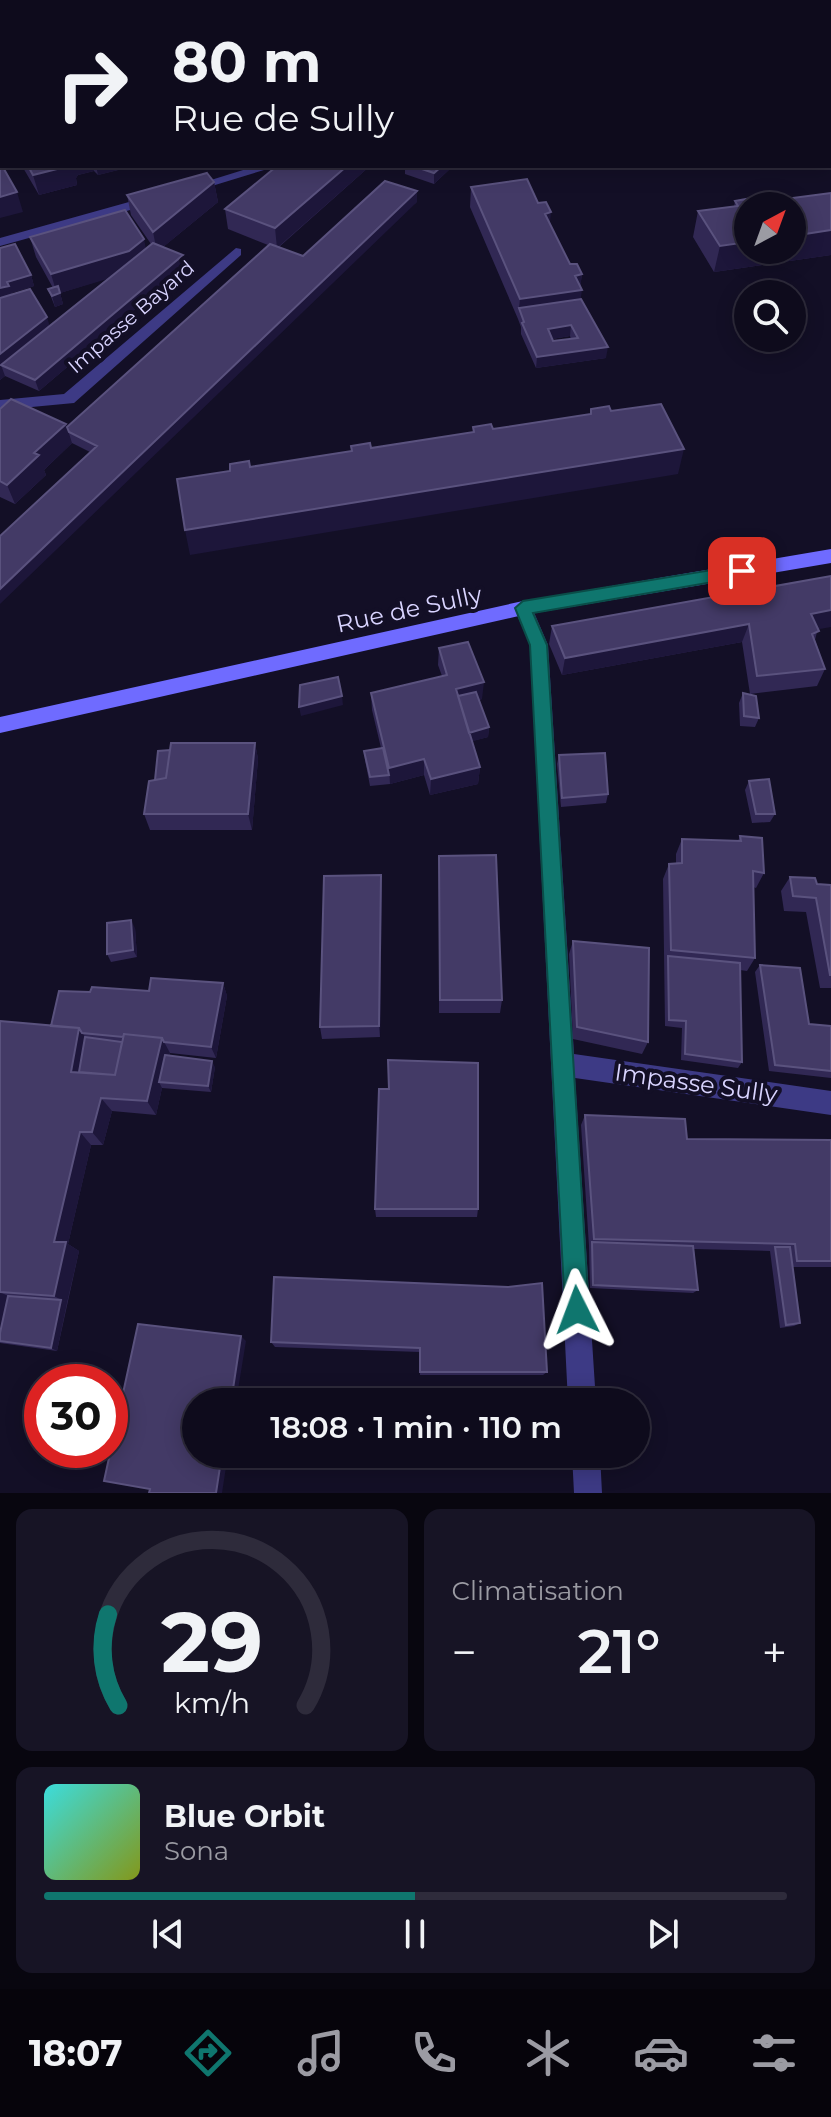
<!DOCTYPE html>
<html lang="fr">
<head>
<meta charset="utf-8">
<style>
  body { margin:0; font-family:Montserrat,sans-serif; background:#171425; color:#f1f3f6; height:100vh; display:flex; flex-direction:column; font-size:30px; white-space:nowrap }
  * { box-sizing:border-box; margin:0 }
  p { font-size:26px; color:#9b9ba3 }
  .icon { flex:none; width:44px; height:44px; fill:none; stroke:currentColor; stroke-width:2; stroke-linecap:round; stroke-linejoin:round }
  .map { position:relative; height:1493px; overflow:hidden }
  .side { display:flex; flex-direction:column; gap:16px; padding:16px; background:#08060f; flex:1 }
  .side>* { flex:none }
  .banner { position:absolute; left:0px; top:0px; width:832px; height:168px; box-shadow:0 4px 20px #0003,0 0 0 2px #2e2b3b; background:#0e0b1c; color:#f1f3f6; overflow:hidden }
  .needle { width:52px; rotate:41deg }
  .tools { position:absolute; left:734px; top:192px; display:grid; gap:16px }
  .tools a { display:grid; place-items:center; width:72px; height:72px; border-radius:50%; background:#0e0b1c; box-shadow:0 4px 20px #0003,0 0 0 2px #2e2b3b; font-size:40px }
  .speed { position:absolute; left:24px; top:1364px; display:flex; gap:16px; font-size:40px; font-weight:700; text-align:center }
  .speed>* { display:grid; place-content:center; width:104px; height:104px; border-radius:50%; background:#0e0b1c; box-shadow:0 4px 20px #0003,0 0 0 2px #2e2b3b; line-height:1 }
  .speed .limit { border:12px solid #d22; background:#fff; color:#111 }
  .pin { position:absolute; display:grid; place-items:center; width:68px; height:68px; color:#fff; margin:-34px; border-radius:16px; box-shadow:0 4px 12px #0006 }
  .me { position:absolute; width:88px; margin:-44px; rotate:357deg; stroke-linejoin:round; filter:drop-shadow(0 0 6px #0008) }
  .turn { display:flex; align-items:center; gap:28px; height:168px; padding:0 40px; font-size:36px }
  .turn .icon { width:104px; height:104px; stroke-width:2.5 }
  .turn b { display:block; font-size:56px; line-height:68px }
  .big { font-size:60px; font-weight:600; line-height:1.1 }
  .side .tile { flex:1; display:flex; flex-direction:column; justify-content:center; gap:12px; min-width:0; padding:0 28px; border-radius:16px; background:#171425 }
  .side .dial { align-items:center; gap:0 }
  .dial svg { height:208px; overflow:visible; fill:none; stroke:#2e2b3b; stroke-width:7; stroke-linecap:round; text-anchor:middle }
  .dial text { fill:#f1f3f6; stroke:none }
  .song { display:flex; align-items:center; gap:24px }
  .cover { width:96px; height:96px; border-radius:12px; background:linear-gradient(135deg,hsl(180 70% 55%),hsl(70 70% 35%)) }
  .played { height:8px; border-radius:4px; background:linear-gradient(90deg,#0f766e 50%,#2e2b3b 50%) }
  .keys { display:flex; justify-content:space-around; direction:ltr }
  .heat { display:flex; justify-content:space-between; align-items:center; font-size:44px; direction:ltr }
  .side .tiles { flex:1; display:grid; gap:16px; grid-template-columns:1fr 1fr }
  .tile:last-child { grid-column:span 2 }
  .trip { position:absolute; left:182px; top:1388px; width:468px; height:80px; border-radius:40px; background:#0e0b1c; box-shadow:0 4px 20px #0003,0 0 0 2px #2e2b3b; font-weight:600; line-height:80px; text-align:center }
  .dock { display:flex; height:128px; justify-content:space-around; align-items:center; background:#06040b; color:#9b9ba3 }
  .dock .icon { width:56px; height:56px }
  .dock .current { color:#0f766e }
  .dock b { font-size:36px; color:#f1f3f6 }
  .map>svg:first-child { display:block }
  .lines { fill:none; stroke-linecap:round; stroke-linejoin:round }
  .lane { fill:#3d3a85; fill-rule:evenodd }
  .street { fill:#3d3a85; fill-rule:evenodd }
  .secondary { fill:#6f6bff; fill-rule:evenodd }
  .wall { fill:#312854; fill-rule:evenodd }
  .shaded-wall { fill:#1d163a }
  .building { fill:#433a66; stroke:#5a527e; stroke-width:2; fill-rule:evenodd }
  .route { fill:#0f766e; stroke:#0a4d48; stroke-width:2 }
  .labels { text-anchor:middle; dominant-baseline:central; stroke-width:8; stroke-linejoin:round; paint-order:stroke }
  .far-street-label { font-size:20px; fill:#d9d4ff; stroke:#130f26 }
  .street-label { font-size:24px; fill:#d9d4ff; stroke:#130f26 }
</style>
</head>
<body>
<div class="map">
<svg width="831" height="1493" viewBox="0 0 831 1493">
  <rect width="100%" height="100%" fill="#130f26"/>
  <g class="lines">
    <path class="lane" d="M236,248l5,1v6l-167,148 -74,7v-10l64,-6z"/>
    <path class="street" d="M256,166l18,1 -85,26 -7,-4z
      M154,195l7,4 -2,3 -159,44v-8z
      M523,601l7,2 18,42 26,409 257,37v24l-256,-37 21,324h-28l-38,-757 -16,-37z
      M572,1454h28l2,39h-28z"/>
    <path class="secondary" d="M831,549v14l-308,52 -523,118v-16l523,-116z"/>
  </g>
  <path class="wall" d="M22,166h104v2l-28,7 -4,-4 -16,4 -2,3 1,7 -38,10z
    M370,166l-91,81 24,9 114,-54 -327,250 -18,-9 -28,27 2,5 -31,29 -15,-7v-88l67,18 201,-182 -40,-16 -3,-20z
    M405,166h48l-19,18 -29,-10z
    M214,182l4,20 -55,45 20,8 3,11 -147,125 -34,-15 -5,4v-132l31,27 3,11 -23,7 1,1 37,32 59,-48 -48,15 3,11 -8,3 -7,-18 5,-1 -17,-31 -6,-20 116,11 5,-4 -20,-29 -4,-20z
    M471,187l67,16 32,61 12,10 -2,13 1,12 25,59 -70,10 -15,-34v-7l-3,-8 -48,-112zM570,336l1,3 -18,2 -1,-2z
    M831,193v62l-117,17 -21,-35 5,-26 36,-4 1,-6 19,2z
    M831,576l-16,64 10,29 -8,17 -67,8 -8,-52 -180,33 -13,-31 3,-18z
    M439,648l43,51 -3,1 10,27 -1,10 -16,4 8,26 -2,17 -48,11 -6,-20 -34,9 -20,2 -5,-26 -1,-9 17,-3 -9,-38 -1,-17 71,-17 -4,-11z
    M743,693l16,25 -4,9 -15,-1 -1,-23z
    M255,743l3,16 -6,71h-102l-6,-16 11,-34z
    M559,755l49,39 -2,9 -45,4 -4,-43z
    M749,781l26,33 -5,8 -18,1 -7,-33z
    M740,836l24,37 -8,15 -3,-1 2,71 -8,13 -7,-1 2,92 -4,6 -57,-8 1,-32 -17,-2 -2,-147 6,-15h7v-10l6,-15 56,2z
    M439,856l63,144 -2,13h-61z
    M381,875l-1,162 -58,2 -2,-12z
    M790,877l27,7 14,1v103h-11l-14,-76 -22,-1 -3,-20z
    M135,928l2,29 -26,5 -4,-8z
    M573,941l75,101 -6,12 -69,-15 -4,-85z
    M760,965l49,59 22,2v52l-62,-7 -14,-99z
    M223,983l4,13 -11,62 -46,-5 -1,3 46,11 -4,25 -49,-4 -6,27 -44,-4 -9,34h-12l-23,99 11,7 -22,100 -57,-8v-322l51,5 39,-34 59,-1z
    M585,1115l102,24 144,1v127h-38l7,56 -6,3 -14,2 -10,-77 -76,-2 4,41 -5,3 -103,-5 -1,-42 -8,-121z
    M375,1209h103l-1,8h-101z
    M274,1277l273,95 -4,3h-123v-23l-145,-5 -4,-5z"/>
  <path class="shaded-wall" d="M69,166h24l1,5 -16,4 -2,3 1,7 -38,10 -6,-20z
    M96,166h30v2l-28,7z
    M347,166h23l-93,82 -2,-20z
    M442,166h11l-19,18v-11z
    M214,182l4,20 -61,50 -4,-20z
    M417,191v11l-417,402v-15z
    M17,192l6,20 -23,6v-21z
    M551,212l-2,20 -4,-18z
    M831,230v25l-117,17 6,-26 28,-4v8h44v-14z
    M144,239l4,20 -14,12 -77,23 -6,-20z
    M183,255l3,11 -147,125 -4,-11z
    M582,274l-2,16h2l-3,20 -60,-2 1,-9 55,-23z
    M31,275l3,11 -23,7 2,4 -13,4v-13l7,-6z
    M60,293l3,11 -8,3 -3,-11z
    M47,317l6,20 -52,28 4,11 -5,4v-26z
    M571,325l-1,11 -24,4 2,-11z
    M608,347l-2,11 -70,10 1,-11z
    M66,424l6,19 -28,27 2,5 -31,29 -8,-19 27,-32z
    M684,449l-6,25 -488,81 -5,-25z
    M831,610v17l-28,5 8,-18z
    M749,624l-7,18 -180,33 3,-17z
    M484,682l-2,17 -24,6 -2,-16z
    M342,696l1,9 -42,11 -2,-9z
    M489,727l-1,10 -22,6v-9z
    M255,743l3,16 -6,71 -4,-16z
    M424,759v16l-34,9 -1,-16z
    M480,767l-2,17 -48,11 1,-16z
    M381,875l1,14 -2,148 -1,-11z
    M131,920l4,8 2,29 -4,-7z
    M223,983l4,13 -11,62 -5,-11z
    M79,1028l11,16 -7,36 -12,-8z
    M162,1038l8,15 -7,29h-4l3,6 -6,27 -9,-14z
    M212,1061l3,6 -4,25 -3,-6z
    M101,1098l11,13 -9,34 -11,-13z
    M80,1132l11,13 -23,99 11,7 -12,52 -13,-7v-54z
    M0,1292l14,7 -14,42z
    M61,1300l6,3 -10,48 -6,-3z
    M241,1336l5,5 -10,61h-5z
    M222,1454h6l-6,39h-6z"/>
  <path class="building" d="M115,0h41l1,2h-54z
    M452,0h24l1,2h-24z
    M486,0h16l1,2h-16z
    M737,0h22l3,2h-31z
    M0,162l17,30 -17,5z
    M28,166h41l-36,9z
    M277,166h70l-72,62 -50,-19z
    M413,166h29l-8,7z
    M207,173l7,9 -61,50 -26,-37z
    M527,179l11,24 8,-1 5,10 -6,2 25,50h7l5,10 -7,2 7,14 -62,9 -49,-112z
    M385,181l32,10 -417,398v-53l97,-90 -28,-14 -2,-5 203,-183 33,12z
    M831,193v37l-39,6v-30h-44v36l-28,4 -22,-35 40,-5 -3,-5 17,-3 2,5z
    M125,210l19,29 -15,12 -78,23 -21,-37z
    M153,243l30,12 -148,125 -34,-15z
    M15,244l16,31 -24,7 2,4 -9,2v-40z
    M58,286l2,7 -8,3 -4,-7z
    M30,289l17,28 -47,37v-56z
    M581,299l27,48 -71,10 -15,-34 2,-1 -5,-14zM571,325l7,13 -25,3 -5,-12z
    M11,399l55,25 -32,29 5,2 -32,30 -7,-4v-72z
    M661,404l23,45 -499,81 -8,-51 53,-8v-7l19,-3 1,6 102,-16 -1,-5 19,-3 1,5 103,-16 -1,-5 18,-3 2,5 98,-15v-5l18,-3 2,5z
    M831,576v34l-20,4 8,17 -7,3 13,35 -68,7 -8,-52 -184,34 -13,-32z
    M468,642l16,40 -28,7 24,78 -49,12 -7,-20 -35,9 -18,-75 76,-18 -8,-27z
    M338,677l4,19 -43,11 1,-22z
    M476,692l13,35 -20,6 -11,-37z
    M743,693l13,3 3,22 -15,-2z
    M171,743h84l-7,71h-104l5,-33 17,-3z
    M383,748l6,27 -19,2 -6,-26z
    M170,750l-4,28 -11,2 3,-29z
    M605,753l3,41 -46,4 -3,-43z
    M769,779l6,35h-19l-7,-33z
    M740,836l22,2 2,35 -11,-2 2,87 -84,-8 -2,-86 13,-1v-24l59,2z
    M496,855l6,145h-62l-1,-144z
    M381,875l-2,151 -59,1 4,-151z
    M790,877l25,1 2,6 14,1v90h-1l-14,-77 -23,-2z
    M131,920l2,30 -26,4v-31z
    M573,941l76,7 -1,94 -71,-15z
    M668,956l72,7 2,99 -57,-8 1,-33 -17,-1z
    M760,965l40,3 9,56 22,2v45l-56,-6z
    M151,978l72,5 -12,64 -47,-5 -2,-4 -38,-4 -1,3 -41,-4 -3,-5 -28,-2 8,-35 31,1 2,-5 57,4z
    M0,1021l79,7 -8,44 44,3 9,-41 38,4 -15,63 -46,-3 -9,34h-12l-26,110h12l-12,54 -54,-4z
    M85,1037l37,5 -7,33 -36,-3z
    M165,1055l47,6 -4,25 -49,-4z
    M388,1060l90,3v146h-103l4,-120h10z
    M585,1115l100,4 2,20 144,1v121h-34l-2,-17 -201,-5z
    M592,1242l101,4 5,44 -105,-5z
    M775,1247h15l10,76 -14,2z
    M274,1277l234,10 34,-4 5,89h-127v-24l-149,-6z
    M8,1296l53,4 -10,48 -51,-7v-8z
    M138,1324l103,12 -10,66h-35v52h26l-6,39h-67l1,-4 -46,-8z"/>
  <path class="route" d="M742,565l8,6 -8,6 -209,36 14,32 42,665 -4,8 -8,4 -9,-4 -3,-8 -35,-665 -15,-37 8,-7z"/>
  <g class="labels">
    <g class="far-street-label">
      <text transform="translate(131 317) rotate(-41)">Impasse Bayard</text>
    </g>
    <g class="street-label">
      <text transform="translate(409 609) rotate(-12)">Rue de Sully</text>
      <text transform="translate(696 1083) rotate(8)">Impasse Sully</text>
    </g>
  </g>
</svg>
<div class="tools">
<a><svg class="needle" viewBox="-14 -14 28 28"><path d="M0-13l5 13h-10z" fill="#e53935"/><path d="M0 13l5-13h-10z" fill="#9b9ba3"/></svg></a>
<a><svg class="icon" aria-label="search" viewBox="0 0 24 24"><circle cx="10" cy="10" r="6"/><path d="M15 15l6 6"/></svg></a>
</div>
<div class="speed"><div class="limit">30</div></div>
<div class="pin" style="left:742px;top:571px;background:#d93025"><svg class="icon" aria-label="arrive" viewBox="0 0 24 24"><path d="M6 21V4h12l-3 4 3 4H6"/></svg></div>
<svg class="me" style="left:577px;top:1310px" viewBox="-20 -20 40 40"><path d="M0-17L14 15 0 8-14 15z" fill="#0f766e" stroke="#fff" stroke-width="4"/></svg>
<div class="trip">18:08 · 1 min · 110 m</div>
<div class="banner">
<div class="turn"><svg class="icon" aria-label="right" viewBox="0 0 24 24"><path d="M7 20v-9h11M14 6l5 5-5 5"/></svg><div><b>80 m</b>Rue de Sully</div></div>
</div>
</div>
<section class="side">
<div class="tiles">
<div class="tile dial"><svg viewBox="0 0 100 80">
<path d="M14 69A42 42 0 1 1 86 69"/>
<path d="M14 69A42 42 0 0 1 10 34" stroke="#0f766e"/>
<text x="50" y="56" font-size="32" font-weight="700">29</text>
<text x="50" y="72" font-size="11">km/h</text>
</svg></div>
<div class="tile"><p>Climatisation</p>
<div class="heat"><a>−</a><b class="big">21°</b><a>+</a></div>
</div>
<div class="tile">
<div class="song"><i class="cover"></i><div><b>Blue Orbit</b><p>Sona</p></div></div>
<div class="played"></div>
<div class="keys"><svg class="icon" aria-label="previous" viewBox="0 0 24 24"><path d="M18 5L8 12l10 7zM5 5v14"/></svg><svg class="icon" aria-label="pause" viewBox="0 0 24 24"><path d="M8 5v14M16 5v14"/></svg><svg class="icon" aria-label="next" viewBox="0 0 24 24"><path d="M6 5l10 7-10 7zM19 5v14"/></svg></div>
</div>
</div>
</section>
<nav class="dock">
<b>18:07</b>
<svg class="icon current" aria-label="directions" viewBox="0 0 24 24"><path d="M12 3l9 9-9 9-9-9zM9 14v-3h6M13 9l2 2-2 2"/></svg>
<svg class="icon" aria-label="music" viewBox="0 0 24 24"><path d="M9 18V5l10-2v13"/><circle cx="6" cy="18" r="3"/><circle cx="16" cy="16" r="3"/></svg>
<svg class="icon" aria-label="phone" viewBox="0 0 24 24"><path d="M5 4h4l2 5-3 2q2 4 5 5l2-3 5 2v4C11 20 4 13 5 4z"/></svg>
<svg class="icon" aria-label="climate" viewBox="0 0 24 24"><path d="M12 3v18M4 7l16 10M4 17L20 7"/></svg>
<svg class="icon" aria-label="car" viewBox="0 0 24 24"><path d="M5 17H2v-5l4-1 3-4h7l3 4 3 1v5h-3M9 17h6M6 11h13"/><circle cx="7" cy="17" r="2"/><circle cx="17" cy="17" r="2"/></svg>
<svg class="icon" aria-label="filters" viewBox="0 0 24 24"><path d="M4 7h16M4 17h16"/><circle cx="9" cy="7" r="2"/><circle cx="15" cy="17" r="2"/></svg>
</nav>
</body>
</html>
